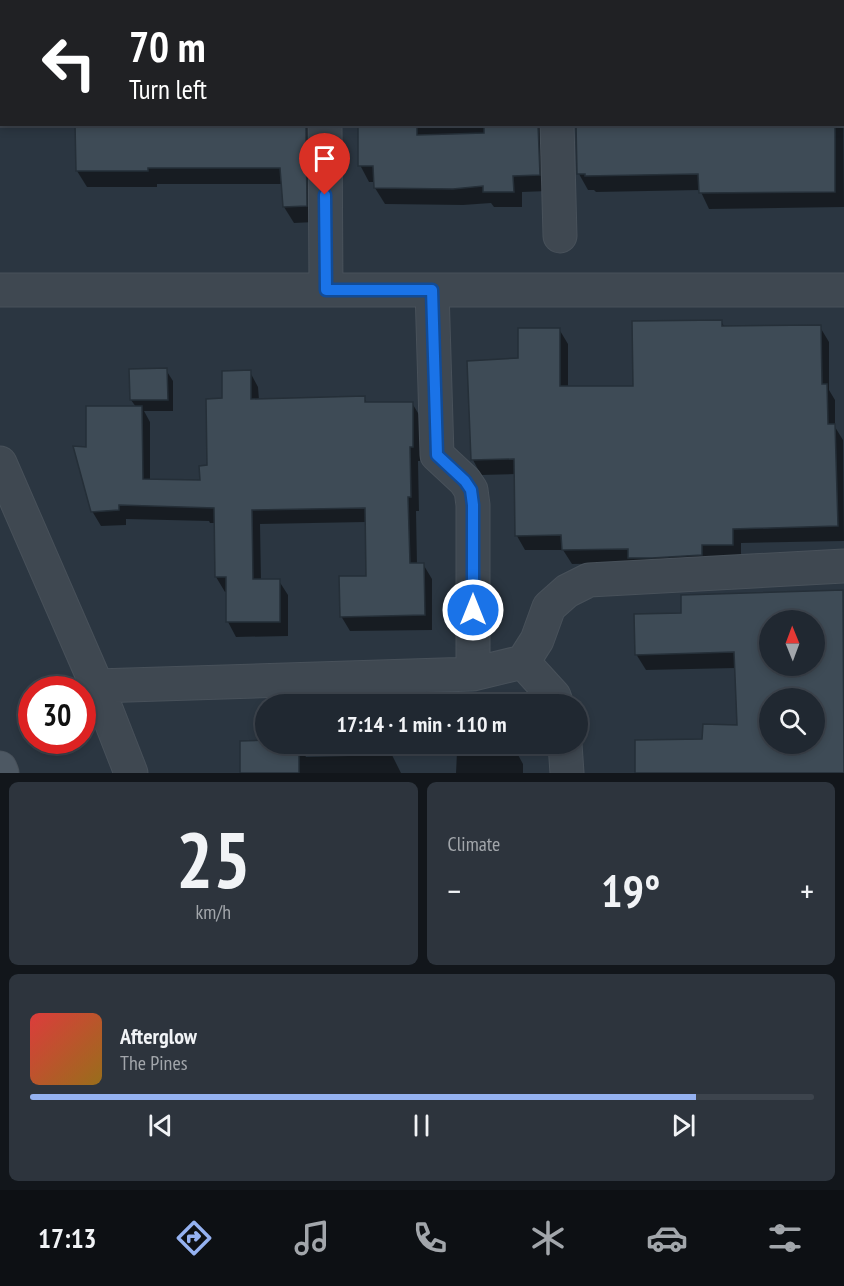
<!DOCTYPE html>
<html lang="en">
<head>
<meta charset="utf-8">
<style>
  body { margin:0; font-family:"PT Sans Narrow",sans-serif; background:#2d343d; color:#f1f3f6; height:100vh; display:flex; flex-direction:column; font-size:22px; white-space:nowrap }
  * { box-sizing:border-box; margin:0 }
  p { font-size:20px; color:#a2a6ab }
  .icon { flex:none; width:33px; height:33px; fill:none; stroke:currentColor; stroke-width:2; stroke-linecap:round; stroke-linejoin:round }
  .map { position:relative; height:773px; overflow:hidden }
  .drawer { display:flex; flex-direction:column; gap:9px; padding:9px; background:#12161b; flex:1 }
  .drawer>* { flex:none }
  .hud { position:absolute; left:0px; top:0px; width:844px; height:126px; box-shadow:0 3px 9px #0003,0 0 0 2px #3d444d; background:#202124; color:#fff; overflow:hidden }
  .needle { width:39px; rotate:359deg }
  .fabs { position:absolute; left:759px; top:610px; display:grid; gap:12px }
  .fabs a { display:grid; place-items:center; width:66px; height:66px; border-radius:50%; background:#202831; box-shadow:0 3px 9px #0003,0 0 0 2px #3d444d; font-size:30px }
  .speed { position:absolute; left:18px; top:676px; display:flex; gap:12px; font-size:30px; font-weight:700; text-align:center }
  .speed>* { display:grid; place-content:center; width:78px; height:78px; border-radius:50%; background:#202831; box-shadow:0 3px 9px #0003,0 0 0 2px #3d444d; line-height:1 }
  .speed .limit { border:9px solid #d22; background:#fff; color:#111 }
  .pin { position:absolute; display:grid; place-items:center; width:51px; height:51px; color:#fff; margin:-62px -26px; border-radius:50% 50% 50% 0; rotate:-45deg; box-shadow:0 0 6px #0007 }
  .pin .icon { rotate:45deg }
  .me { position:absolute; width:66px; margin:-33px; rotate:0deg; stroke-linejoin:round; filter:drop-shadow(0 0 4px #0008) }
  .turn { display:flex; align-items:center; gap:21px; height:126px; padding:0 30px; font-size:27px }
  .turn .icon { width:78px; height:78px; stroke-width:2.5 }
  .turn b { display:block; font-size:42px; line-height:51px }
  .big { font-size:45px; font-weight:700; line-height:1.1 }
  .drawer .widget { flex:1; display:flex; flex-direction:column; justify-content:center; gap:9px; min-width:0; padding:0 21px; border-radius:9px; background:#2d343d }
  .drawer .dial { align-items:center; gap:0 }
  .dial b { font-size:78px; line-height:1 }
  .song { display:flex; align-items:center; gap:18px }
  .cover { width:72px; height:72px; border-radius:9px; background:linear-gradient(135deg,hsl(0 70% 55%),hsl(40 70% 35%)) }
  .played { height:6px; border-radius:3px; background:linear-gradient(90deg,#95b2f1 85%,#3d444d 85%) }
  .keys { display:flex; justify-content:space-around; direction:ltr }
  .heat { display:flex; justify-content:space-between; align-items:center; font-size:33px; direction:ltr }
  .drawer .tiles { flex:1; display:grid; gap:9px; grid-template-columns:1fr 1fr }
  .widget:last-child { grid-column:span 2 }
  .trip { position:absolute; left:255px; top:694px; width:333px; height:60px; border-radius:30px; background:#202831; box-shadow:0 3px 9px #0003,0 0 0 2px #3d444d; font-weight:700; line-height:60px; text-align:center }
  .menu { display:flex; height:96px; justify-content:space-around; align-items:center; background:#0d1014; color:#a2a6ab }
  .menu .icon { width:42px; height:42px }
  .menu .selected { color:#95b2f1 }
  .menu b { font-size:27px; color:#f1f3f6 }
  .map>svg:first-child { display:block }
  .shadow { fill:#0007; fill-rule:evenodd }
  .building { fill:#3e4b56; stroke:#252f38; stroke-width:1.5; fill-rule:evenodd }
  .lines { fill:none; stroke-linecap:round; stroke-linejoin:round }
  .minor-casing { stroke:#48515a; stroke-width:35 }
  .secondary-casing { stroke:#48515a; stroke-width:35 }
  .minor { stroke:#3f4851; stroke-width:33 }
  .secondary { stroke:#4d5863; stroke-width:33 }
  .route-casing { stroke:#114b97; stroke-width:15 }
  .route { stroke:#1a73e8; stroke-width:10 }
</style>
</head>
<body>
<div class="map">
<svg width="844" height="773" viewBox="0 0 844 773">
  <rect width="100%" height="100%" fill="#2b3641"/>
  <path class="shadow" d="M77,0h242l1,2h-243z
    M492,0h50l1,2h-51z
    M591,0h243v2h-243z
    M843,86l1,121 -135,2 -9,-19 -104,2 -2,-2h-6l-9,-16 -2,-50h266z
    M77,124h240l-2,98 -21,1 -10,-16 -1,-23h-126v3h-70l-10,-16z
    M359,124h197l-8,67 -26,1v15h-28l-3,-4 -28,2 -78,-1 -10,-16v-6h-6l-9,-17z
    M721,321l4,7 95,-1 9,15v48l6,10v27l8,13 1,101 -103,2v16l-108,4 -61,1 -9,-14h-38l-8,-14 -1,-62 -35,1 -8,-15 -4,-98 50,-2 40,-31 9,15v43h66z
    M166,370l7,11v30h-29l6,11v59h51l7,-14 15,-67 27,-28 8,15 1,13 105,-2 3,5h45l9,15 -1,43h-2l1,50h-3l1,53h6l9,15v51l-82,1 -9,-15 26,-39 -1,-55 -106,2 1,57h18l9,14v41l-52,1 -8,-15v-31l-3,1 -9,-15v-54h-6l-1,-2 -83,-2v6l-25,1 -9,-15 -4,-62 48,-42 -5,-7z
    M843,591l1,182h-207l101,-47 -2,-58 -90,2 -10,-16 47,-39zM770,621h44v45h-44zM770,699h44v45h-44z
    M266,744h33l7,13 86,-2 9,18h-159z
    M457,752l60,1 6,11v9h-67z"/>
  <path class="building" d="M75,124h231l1,82 -24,1 -3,-39h-132v3h-72z
    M358,124h59v11l67,-2v-9h54l2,51 -27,1 1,16h-31v-6l-30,3 -79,-1 -1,-22h-15z
    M576,124h259v68l-136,1 -1,-19 -113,2v-2h-8z
    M722,320v6l99,-1 1,59h5l1,40h7l3,102 -105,3v16h-31v10l-50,3h-24v-9l-66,1 -1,-15 -46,1 -1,-77 -43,1 -4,-99 51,-3v-30h42v58h73l-1,-65z
    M167,368l1,32h-38l-1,-31z
    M251,370v29l114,-3v6h48v45h-3l1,50h-3l2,66h14l1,52 -85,2 -1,-41h27l-1,-68 -113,2 1,69h27v43h-54v-45h-11l-1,-69 -95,-3v5l-28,2 -18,-66 13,1v-41h56l1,73 57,1 -1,-14 8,-1 -1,-66 16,-1v-27z
    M843,590l1,183h-209v-33l67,-1 1,-15 34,1 -3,-73 -99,3 -1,-41 47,-1v-18zM770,621h44v45h-44zM770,699h44v45h-44z
    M266,740v4h33v29h-59v-32z"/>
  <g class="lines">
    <defs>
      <path id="minor" d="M552,0v2
        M841,0v2
        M330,2v-2
        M843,42l1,24
        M325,124l1,166
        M557,124l3,112
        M0,290h844
        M432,290l5,165 28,26 6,9 2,15v169
        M0,463l97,223 34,87
        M523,662l31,34 3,9
        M97,686l376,-12 50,-12 14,-22 12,-33 18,-16 22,-11 255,-14
        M565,744l2,29"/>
      <path id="secondary" d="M0,768l2,5"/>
    </defs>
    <use href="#minor" class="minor-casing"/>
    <use href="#secondary" class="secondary-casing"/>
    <use href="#minor" class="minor"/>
    <use href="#secondary" class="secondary"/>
  </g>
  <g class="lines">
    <defs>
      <path id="route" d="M325,195l1,95h106l5,165 28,26 6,9 2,15v105"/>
    </defs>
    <use href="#route" class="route-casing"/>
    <use href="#route" class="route"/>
  </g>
</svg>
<div class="fabs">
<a><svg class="needle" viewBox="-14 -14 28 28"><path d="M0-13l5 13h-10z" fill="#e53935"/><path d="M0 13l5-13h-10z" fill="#a2a6ab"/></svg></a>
<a><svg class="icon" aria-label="search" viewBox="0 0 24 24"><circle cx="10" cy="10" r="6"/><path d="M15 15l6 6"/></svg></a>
</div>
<div class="speed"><div class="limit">30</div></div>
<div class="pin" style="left:325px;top:195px;background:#d93025"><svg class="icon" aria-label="arrive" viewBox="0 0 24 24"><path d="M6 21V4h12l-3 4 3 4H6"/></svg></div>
<svg class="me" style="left:473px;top:610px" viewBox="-20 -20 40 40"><circle r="17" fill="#1a73e8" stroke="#fff" stroke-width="3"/><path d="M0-11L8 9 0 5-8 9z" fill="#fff"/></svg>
<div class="trip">17:14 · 1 min · 110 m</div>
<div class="hud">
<div class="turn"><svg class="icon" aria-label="left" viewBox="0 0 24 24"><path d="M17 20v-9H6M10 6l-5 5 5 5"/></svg><div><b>70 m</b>Turn left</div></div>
</div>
</div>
<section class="drawer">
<div class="tiles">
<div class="widget dial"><b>25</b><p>km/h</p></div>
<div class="widget"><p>Climate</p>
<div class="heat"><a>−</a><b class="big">19°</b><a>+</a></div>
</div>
<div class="widget">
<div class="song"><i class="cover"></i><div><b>Afterglow</b><p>The Pines</p></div></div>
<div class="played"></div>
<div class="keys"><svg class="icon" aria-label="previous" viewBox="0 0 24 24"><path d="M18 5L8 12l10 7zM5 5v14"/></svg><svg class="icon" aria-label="pause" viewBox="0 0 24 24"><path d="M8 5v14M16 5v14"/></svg><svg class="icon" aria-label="next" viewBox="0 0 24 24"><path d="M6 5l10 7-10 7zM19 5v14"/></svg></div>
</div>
</div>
</section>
<nav class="menu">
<b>17:13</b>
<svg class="icon selected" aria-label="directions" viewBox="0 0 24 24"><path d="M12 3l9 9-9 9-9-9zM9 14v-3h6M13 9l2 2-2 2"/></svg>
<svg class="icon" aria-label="music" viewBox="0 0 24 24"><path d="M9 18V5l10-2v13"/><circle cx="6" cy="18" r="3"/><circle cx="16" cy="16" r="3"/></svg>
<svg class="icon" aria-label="phone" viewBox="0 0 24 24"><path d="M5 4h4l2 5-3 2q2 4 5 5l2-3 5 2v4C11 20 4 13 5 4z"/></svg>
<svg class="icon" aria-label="climate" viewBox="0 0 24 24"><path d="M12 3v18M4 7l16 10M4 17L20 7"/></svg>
<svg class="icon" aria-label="car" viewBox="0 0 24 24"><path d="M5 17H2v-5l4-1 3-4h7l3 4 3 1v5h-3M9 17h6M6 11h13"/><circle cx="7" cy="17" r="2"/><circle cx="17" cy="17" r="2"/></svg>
<svg class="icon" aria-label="filters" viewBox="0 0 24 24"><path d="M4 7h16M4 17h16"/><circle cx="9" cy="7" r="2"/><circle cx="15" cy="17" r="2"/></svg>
</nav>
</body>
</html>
